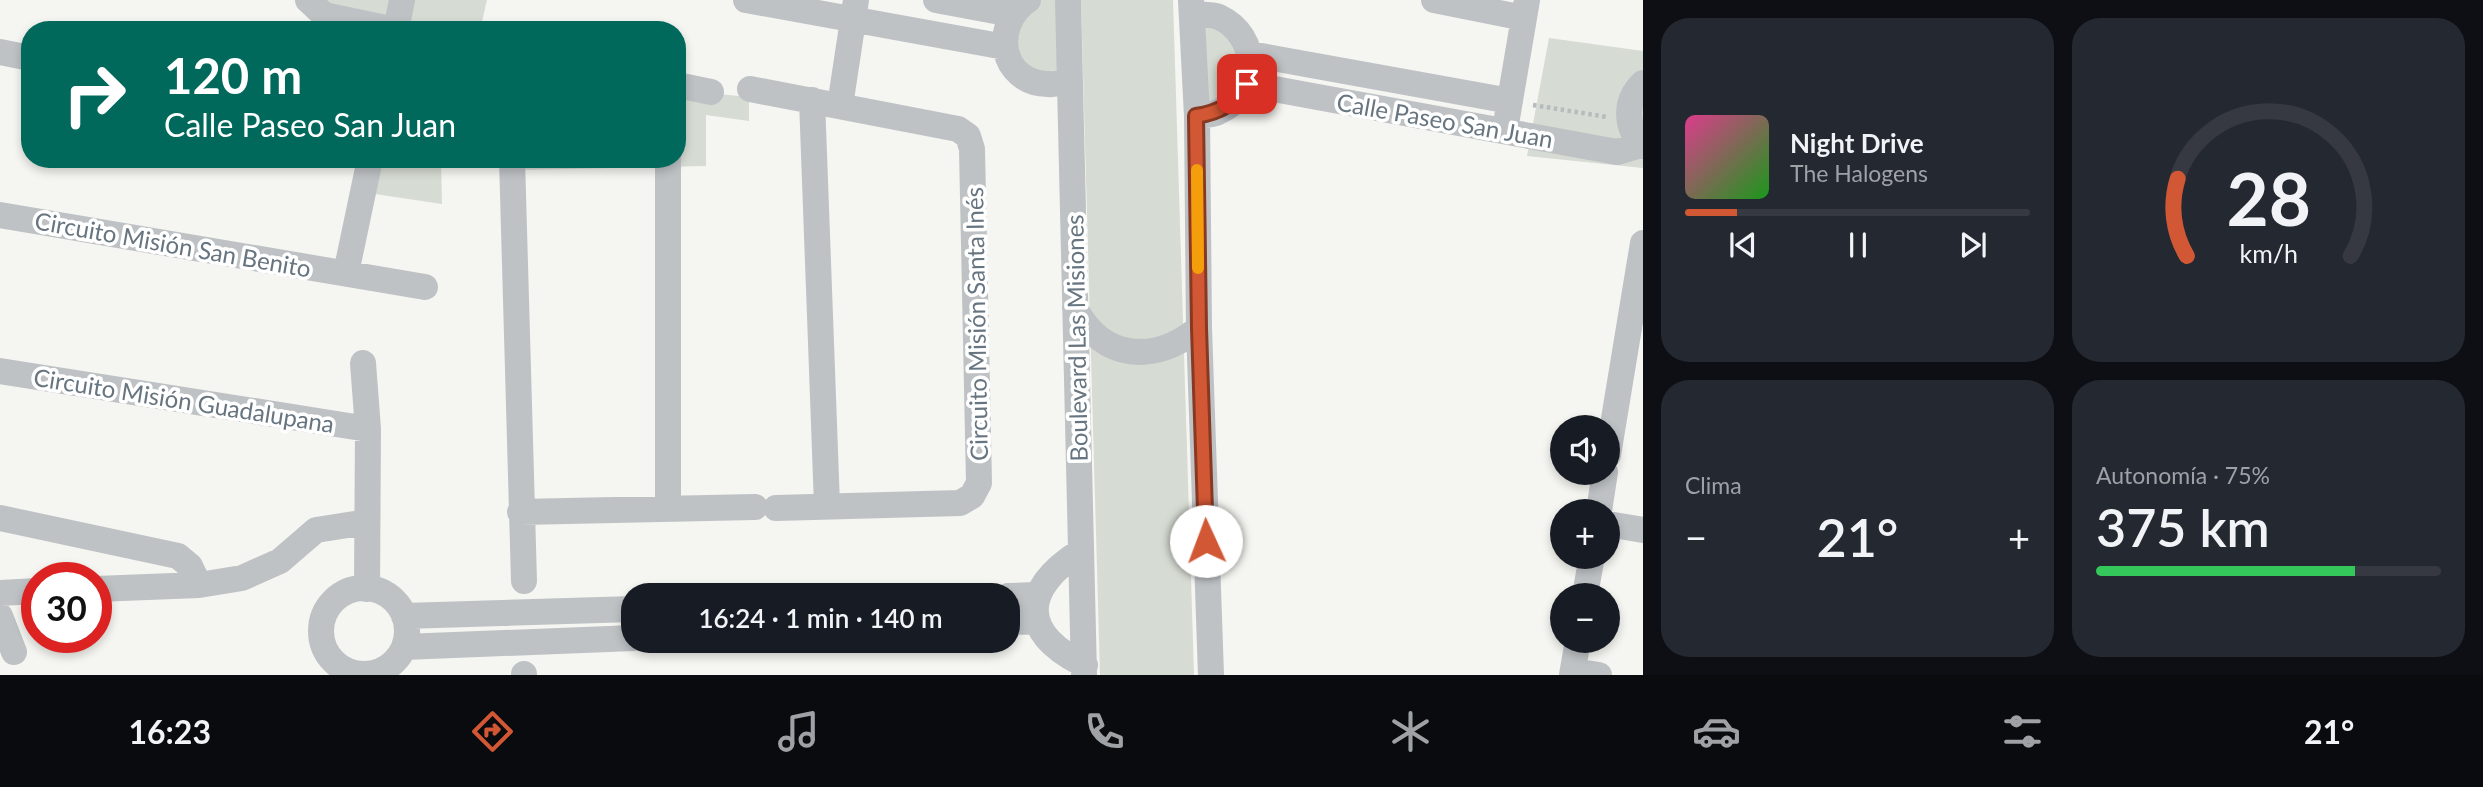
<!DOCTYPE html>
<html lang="es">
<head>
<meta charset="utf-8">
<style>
  body { margin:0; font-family:Lato,sans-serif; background:#242831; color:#f1f3f6; height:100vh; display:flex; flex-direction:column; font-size:26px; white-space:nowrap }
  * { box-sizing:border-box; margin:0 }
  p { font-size:23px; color:#9ea1a6 }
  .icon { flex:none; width:38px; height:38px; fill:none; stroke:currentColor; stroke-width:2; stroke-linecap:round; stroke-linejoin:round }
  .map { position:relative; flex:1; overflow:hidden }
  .details { display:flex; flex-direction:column; gap:18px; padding:18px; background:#0d0f14; width:840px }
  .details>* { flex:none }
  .guide { position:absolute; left:21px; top:21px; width:665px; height:147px; border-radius:28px; box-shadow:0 4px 10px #0003; background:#00695c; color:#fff; overflow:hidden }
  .controls { position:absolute; left:1550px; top:415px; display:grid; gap:14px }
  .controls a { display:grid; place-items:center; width:70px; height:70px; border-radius:50%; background:#171b24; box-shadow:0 4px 10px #0003; font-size:35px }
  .speed { position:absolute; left:21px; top:562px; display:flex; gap:14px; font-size:35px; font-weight:700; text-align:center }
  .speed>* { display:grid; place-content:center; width:91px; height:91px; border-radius:50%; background:#171b24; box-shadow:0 4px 10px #0003; line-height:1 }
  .speed .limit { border:10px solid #d22; background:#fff; color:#111 }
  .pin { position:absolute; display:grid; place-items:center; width:60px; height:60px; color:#fff; margin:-30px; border-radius:14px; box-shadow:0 4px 10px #0006 }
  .me { position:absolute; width:77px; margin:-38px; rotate:358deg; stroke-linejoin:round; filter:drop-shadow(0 0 5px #0008) }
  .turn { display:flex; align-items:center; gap:24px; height:147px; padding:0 28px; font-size:32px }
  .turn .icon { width:91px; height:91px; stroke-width:2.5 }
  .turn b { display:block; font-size:49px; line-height:60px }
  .big { font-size:52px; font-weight:600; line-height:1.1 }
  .details .tile { flex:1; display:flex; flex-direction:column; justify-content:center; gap:10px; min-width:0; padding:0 24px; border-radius:28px; background:#242831 }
  .details .dial { align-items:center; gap:0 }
  .dial svg { height:182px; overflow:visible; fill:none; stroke:#363941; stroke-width:7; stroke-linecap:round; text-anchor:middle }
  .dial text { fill:#f1f3f6; stroke:none }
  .song { display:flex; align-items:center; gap:21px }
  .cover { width:84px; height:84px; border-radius:10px; background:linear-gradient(135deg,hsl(330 70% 55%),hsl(120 70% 35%)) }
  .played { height:7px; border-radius:4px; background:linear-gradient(90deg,#d25734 15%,#363941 15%) }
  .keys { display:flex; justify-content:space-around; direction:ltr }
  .heat { display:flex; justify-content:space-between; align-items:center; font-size:38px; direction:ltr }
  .charge { height:10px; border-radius:5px; background:linear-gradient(90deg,#34c759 75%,#363941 0) }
  .details .tiles { flex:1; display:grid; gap:18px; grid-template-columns:repeat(2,1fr) }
  .trip { position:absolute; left:621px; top:583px; width:399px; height:70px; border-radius:28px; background:#171b24; box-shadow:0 4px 10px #0003; font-weight:600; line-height:70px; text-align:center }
  .menu { display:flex; height:112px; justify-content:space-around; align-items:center; background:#090b0e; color:#9ea1a6 }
  .menu .icon { width:49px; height:49px }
  .menu .current { color:#d25734 }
  .menu b { font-size:32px; color:#f1f3f6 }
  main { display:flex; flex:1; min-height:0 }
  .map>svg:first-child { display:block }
  .green { fill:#d6dbd3 }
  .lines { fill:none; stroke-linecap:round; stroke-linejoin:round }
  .path { stroke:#b8bbbd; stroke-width:4.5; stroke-dasharray:3.5 3.5; stroke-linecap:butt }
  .minor { stroke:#bec2c5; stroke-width:26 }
  .route-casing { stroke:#883922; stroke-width:18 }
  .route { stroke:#d25734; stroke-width:12 }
  .slow { stroke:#f59e0b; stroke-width:12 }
  .labels { text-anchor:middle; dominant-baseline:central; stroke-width:7; stroke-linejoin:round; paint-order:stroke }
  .street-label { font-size:24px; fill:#677580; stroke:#fff }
</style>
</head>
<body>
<main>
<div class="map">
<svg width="1643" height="675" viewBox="0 0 1643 675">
  <rect width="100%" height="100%" fill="#f5f5f1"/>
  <path class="green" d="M319,0h168l-7,30h-38l-113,-20z
    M1039,0h22l3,78 -32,-1 -22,-27 9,-37z
    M1081,0h92l21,675h-94z
    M1198,18l32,15 15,19 -4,36 -39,19z
    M1549,38l94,13v117l-116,-12z
    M677,90l72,7v24l-43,-6v51l-187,4v-11h158z
    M381,159h60l1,45 -67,-10z"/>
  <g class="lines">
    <path class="path" d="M1533,105l74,12"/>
    <path class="minor" d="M308,0l16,15 71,15
      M746,0l259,47
      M936,0l75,14
      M1028,0c-37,25 -28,83 20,84 6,1 15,-2 22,-3
      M1068,0l16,675
      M1191,0l6,116 2,212 12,347
      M1434,0l90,18
      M1192,14c8,1 19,0 27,3 41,19 42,77 -1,95 -6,3 -15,3 -21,4
      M396,30l6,-30
      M0,52l30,6
      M1250,54l260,47
      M1643,83c-19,18 -18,44 0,63
      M1247,84l370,68 24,-7
      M677,85l34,7
      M750,89l208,40 10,7 4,13 7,334 -7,13 -12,7 -184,5
      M812,100l15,405
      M840,106l16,-106
      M1507,118l20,-118
      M512,159l12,422
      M668,159v350
      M0,215l425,72
      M346,273l24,-114
      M1075,308c28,53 80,56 124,20
      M363,363l5,66 -1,160
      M0,371l368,58
      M1608,455l35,-212
      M1599,511l6,-39
      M520,512l235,-5
      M0,518l178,38 12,10 9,19
      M1608,524l35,6
      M1081,551c-60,38 -62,82 4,114
      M321 631a43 43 0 1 1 86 0a43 43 0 1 1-86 0Z
      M96,589l103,-4 43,-7 38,-17 36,-31 51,-8
      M0,593l37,-2
      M1585,595l7,-39
      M1008,596l28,-1
      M0,616l14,36
      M404,616l230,-7
      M1008,622l28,-1
      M404,647l230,-9
      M1573,671l26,4
      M524,674v1
      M1572,675l6,-35"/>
  </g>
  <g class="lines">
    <defs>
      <path id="route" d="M1206,541l-7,-213 -3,-212c25,-4 37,-12 51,-32"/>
    </defs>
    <use href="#route" class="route-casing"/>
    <use href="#route" class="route"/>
    <path class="slow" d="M1197,170l1,98"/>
  </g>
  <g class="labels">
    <g class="street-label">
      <text transform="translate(1445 120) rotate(10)">Calle Paseo San Juan</text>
      <text transform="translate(173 244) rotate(10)">Circuito Misión San Benito</text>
      <text transform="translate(976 324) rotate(-91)">Circuito Misión Santa Inés</text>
      <text transform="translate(1076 338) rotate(-91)">Boulevard Las Misiones</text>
      <text transform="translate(184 400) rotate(9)">Circuito Misión Guadalupana</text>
    </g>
  </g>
</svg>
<div class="controls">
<a><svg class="icon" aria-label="sound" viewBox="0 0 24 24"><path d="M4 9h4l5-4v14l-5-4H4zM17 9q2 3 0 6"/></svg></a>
<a>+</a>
<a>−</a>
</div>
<div class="speed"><div class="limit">30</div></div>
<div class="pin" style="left:1247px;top:84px;background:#d93025"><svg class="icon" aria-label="arrive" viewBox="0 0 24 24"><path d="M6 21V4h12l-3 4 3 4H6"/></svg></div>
<svg class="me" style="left:1206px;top:541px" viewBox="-20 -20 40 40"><circle r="19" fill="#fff"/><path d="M0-13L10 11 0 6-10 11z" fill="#d25734"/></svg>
<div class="trip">16:24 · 1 min · 140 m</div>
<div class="guide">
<div class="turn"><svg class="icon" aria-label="right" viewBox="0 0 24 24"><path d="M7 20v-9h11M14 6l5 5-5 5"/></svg><div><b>120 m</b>Calle Paseo San Juan</div></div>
</div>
</div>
<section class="details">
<div class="tiles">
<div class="tile">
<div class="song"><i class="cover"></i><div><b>Night Drive</b><p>The Halogens</p></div></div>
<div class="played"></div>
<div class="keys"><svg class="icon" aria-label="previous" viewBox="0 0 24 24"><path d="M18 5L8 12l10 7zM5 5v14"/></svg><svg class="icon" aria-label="pause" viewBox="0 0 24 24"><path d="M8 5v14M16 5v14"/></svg><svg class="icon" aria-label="next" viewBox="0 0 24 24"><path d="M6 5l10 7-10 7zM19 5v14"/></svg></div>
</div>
<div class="tile dial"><svg viewBox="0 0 100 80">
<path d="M14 69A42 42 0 1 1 86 69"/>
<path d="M14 69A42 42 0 0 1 10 35" stroke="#d25734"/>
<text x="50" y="56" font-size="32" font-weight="700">28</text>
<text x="50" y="72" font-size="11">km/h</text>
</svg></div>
<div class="tile"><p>Clima</p>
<div class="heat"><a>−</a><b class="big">21°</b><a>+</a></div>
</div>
<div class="tile"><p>Autonomía · 75%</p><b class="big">375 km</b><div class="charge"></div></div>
</div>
</section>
</main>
<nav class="menu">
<b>16:23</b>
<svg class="icon current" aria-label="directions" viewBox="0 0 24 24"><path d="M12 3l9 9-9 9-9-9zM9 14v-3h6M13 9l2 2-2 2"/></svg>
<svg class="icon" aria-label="music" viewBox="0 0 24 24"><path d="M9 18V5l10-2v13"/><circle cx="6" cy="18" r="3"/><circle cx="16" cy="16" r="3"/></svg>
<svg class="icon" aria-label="phone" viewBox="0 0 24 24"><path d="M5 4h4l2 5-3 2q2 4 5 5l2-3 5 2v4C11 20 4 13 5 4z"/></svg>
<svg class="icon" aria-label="climate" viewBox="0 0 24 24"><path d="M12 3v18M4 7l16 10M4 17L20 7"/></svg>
<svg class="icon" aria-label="car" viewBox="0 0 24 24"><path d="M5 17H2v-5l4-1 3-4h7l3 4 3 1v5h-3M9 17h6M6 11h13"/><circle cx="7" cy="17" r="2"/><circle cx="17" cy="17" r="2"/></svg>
<svg class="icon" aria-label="filters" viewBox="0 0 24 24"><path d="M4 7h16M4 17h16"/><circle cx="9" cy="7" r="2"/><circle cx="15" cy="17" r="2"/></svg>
<b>21°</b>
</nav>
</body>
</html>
